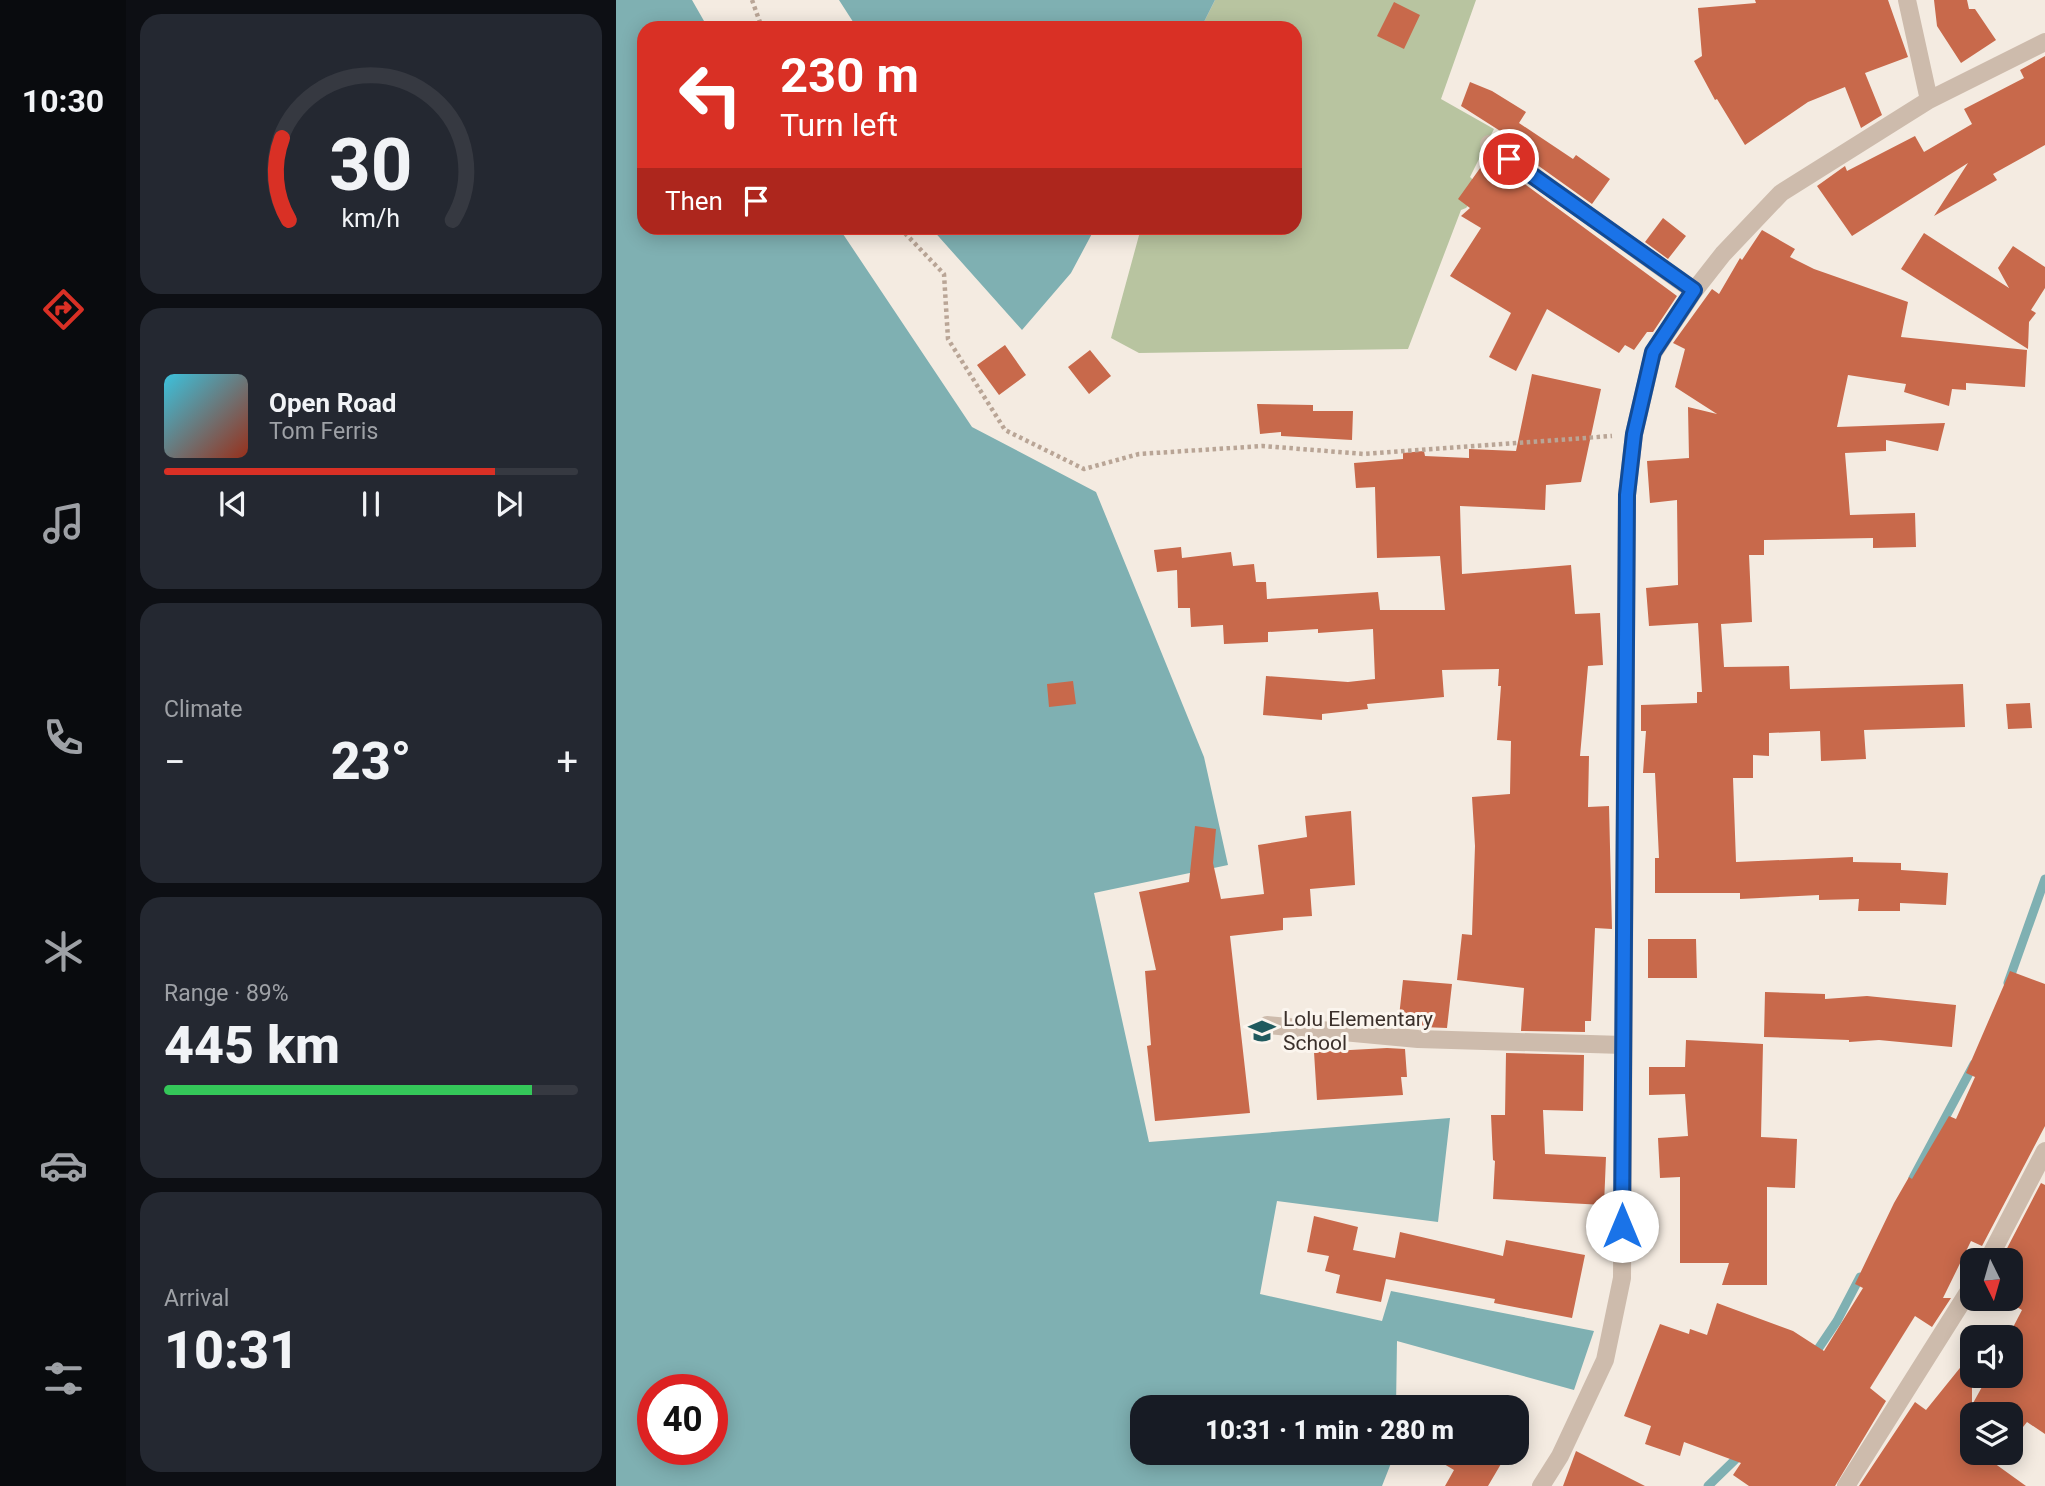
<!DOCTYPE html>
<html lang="en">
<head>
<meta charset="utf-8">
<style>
  body { margin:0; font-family:Roboto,sans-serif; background:#242831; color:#f1f3f6; height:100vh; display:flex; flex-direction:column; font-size:26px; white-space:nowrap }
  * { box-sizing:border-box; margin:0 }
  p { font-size:23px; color:#9ea1a6 }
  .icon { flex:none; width:38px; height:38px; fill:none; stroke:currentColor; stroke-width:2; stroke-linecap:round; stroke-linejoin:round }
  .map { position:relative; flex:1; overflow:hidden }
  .sheet { display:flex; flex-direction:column; gap:14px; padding:14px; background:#0d0f14; width:490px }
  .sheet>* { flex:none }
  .top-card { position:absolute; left:21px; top:21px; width:665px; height:214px; border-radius:21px; box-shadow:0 4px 18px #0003; background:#d93025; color:#fff; overflow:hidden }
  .needle { width:46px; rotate:175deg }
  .tools { position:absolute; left:1344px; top:1248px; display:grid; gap:14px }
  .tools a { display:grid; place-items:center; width:63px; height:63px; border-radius:14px; background:#171b24; box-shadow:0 4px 18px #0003; font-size:35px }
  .speed { position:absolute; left:21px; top:1374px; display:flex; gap:14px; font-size:35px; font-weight:700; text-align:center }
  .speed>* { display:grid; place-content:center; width:91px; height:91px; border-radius:50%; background:#171b24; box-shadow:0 4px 18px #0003; line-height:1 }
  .speed .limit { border:10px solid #d22; background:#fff; color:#111 }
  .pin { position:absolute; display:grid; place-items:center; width:60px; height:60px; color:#fff; margin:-30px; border:4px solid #fff; border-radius:50%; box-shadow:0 2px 7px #0007 }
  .me { position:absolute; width:77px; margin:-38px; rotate:0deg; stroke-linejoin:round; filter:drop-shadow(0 0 5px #0008) }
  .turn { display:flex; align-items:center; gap:24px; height:147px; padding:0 28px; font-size:32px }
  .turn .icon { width:91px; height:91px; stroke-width:2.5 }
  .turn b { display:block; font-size:49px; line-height:60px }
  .then { display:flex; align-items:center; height:66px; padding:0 28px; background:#0003; gap:14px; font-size:26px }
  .big { font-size:52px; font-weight:800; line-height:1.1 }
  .sheet .tile { flex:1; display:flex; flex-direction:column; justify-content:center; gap:10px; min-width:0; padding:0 24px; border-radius:21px; background:#242831 }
  .sheet .dial { align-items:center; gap:0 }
  .dial svg { height:182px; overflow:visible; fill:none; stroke:#363941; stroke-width:7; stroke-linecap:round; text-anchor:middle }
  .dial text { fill:#f1f3f6; stroke:none }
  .song { display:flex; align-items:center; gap:21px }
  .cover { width:84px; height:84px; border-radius:10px; background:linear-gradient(135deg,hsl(190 70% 55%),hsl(10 70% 35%)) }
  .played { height:7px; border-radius:4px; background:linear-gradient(90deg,#d93025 80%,#363941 80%) }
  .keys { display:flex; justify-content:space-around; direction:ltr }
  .heat { display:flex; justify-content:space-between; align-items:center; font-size:38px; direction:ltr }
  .charge { height:10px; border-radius:5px; background:linear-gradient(90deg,#34c759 89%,#363941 0) }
  .trip { position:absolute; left:514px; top:1395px; width:399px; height:70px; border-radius:21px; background:#171b24; box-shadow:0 4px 18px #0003; font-weight:800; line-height:70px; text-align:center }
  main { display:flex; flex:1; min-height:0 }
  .menu { display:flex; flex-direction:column; width:126px; justify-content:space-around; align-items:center; background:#090b0e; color:#9ea1a6 }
  .menu .icon { width:49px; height:49px }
  .menu .current { color:#d93025 }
  .menu b { font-size:32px; color:#f1f3f6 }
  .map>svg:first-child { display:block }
  .green { fill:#b8c4a0 }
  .water { fill:#7fb0b2; fill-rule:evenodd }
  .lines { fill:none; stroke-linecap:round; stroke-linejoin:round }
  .stream { stroke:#7fb0b2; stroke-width:9 }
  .building { fill:#c8694b }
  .path { stroke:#b9a596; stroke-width:4.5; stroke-dasharray:3.5 3.5; stroke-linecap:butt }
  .minor { stroke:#cdbbac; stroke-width:18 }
  .route-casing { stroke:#114b97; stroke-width:18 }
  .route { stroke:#1a73e8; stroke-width:12 }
  .labels { text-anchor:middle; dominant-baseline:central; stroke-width:6; stroke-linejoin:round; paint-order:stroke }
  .poi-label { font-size:21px; fill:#3b302b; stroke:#fbf5ee; text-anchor:start }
</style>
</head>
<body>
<main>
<nav class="menu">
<b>10:30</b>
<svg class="icon current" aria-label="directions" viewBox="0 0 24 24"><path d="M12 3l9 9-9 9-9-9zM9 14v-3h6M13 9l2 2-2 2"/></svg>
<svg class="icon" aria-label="music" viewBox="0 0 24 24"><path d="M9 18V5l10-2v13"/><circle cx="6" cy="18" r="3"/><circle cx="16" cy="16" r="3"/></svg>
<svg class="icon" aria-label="phone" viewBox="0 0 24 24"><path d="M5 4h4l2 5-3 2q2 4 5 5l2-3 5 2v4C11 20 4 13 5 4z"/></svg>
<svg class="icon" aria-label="climate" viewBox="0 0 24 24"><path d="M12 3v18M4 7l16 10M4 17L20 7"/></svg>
<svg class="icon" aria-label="car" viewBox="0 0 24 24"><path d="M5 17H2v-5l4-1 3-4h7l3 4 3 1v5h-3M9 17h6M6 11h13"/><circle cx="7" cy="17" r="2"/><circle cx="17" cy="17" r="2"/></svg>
<svg class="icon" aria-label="filters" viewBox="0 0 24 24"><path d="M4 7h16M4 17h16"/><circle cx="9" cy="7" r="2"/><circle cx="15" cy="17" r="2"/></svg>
</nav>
<section class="sheet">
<div class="tile dial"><svg viewBox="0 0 100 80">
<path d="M14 69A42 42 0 1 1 86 69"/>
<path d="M14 69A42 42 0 0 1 11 33" stroke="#d93025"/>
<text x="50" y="56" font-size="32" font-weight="700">30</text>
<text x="50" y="72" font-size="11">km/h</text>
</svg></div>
<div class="tile">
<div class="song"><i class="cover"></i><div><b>Open Road</b><p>Tom Ferris</p></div></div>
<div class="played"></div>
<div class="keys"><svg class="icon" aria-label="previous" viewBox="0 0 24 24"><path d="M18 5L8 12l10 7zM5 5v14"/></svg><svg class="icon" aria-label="pause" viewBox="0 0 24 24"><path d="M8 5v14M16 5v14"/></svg><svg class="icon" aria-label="next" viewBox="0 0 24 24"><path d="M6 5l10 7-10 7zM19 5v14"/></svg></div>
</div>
<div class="tile"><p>Climate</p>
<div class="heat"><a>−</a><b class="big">23°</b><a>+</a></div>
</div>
<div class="tile"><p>Range · 89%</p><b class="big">445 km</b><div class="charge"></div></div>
<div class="tile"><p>Arrival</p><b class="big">10:31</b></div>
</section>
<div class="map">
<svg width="1429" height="1486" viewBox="0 0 1429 1486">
  <rect width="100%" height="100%" fill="#f4ebe1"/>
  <path class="green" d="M599,0h261l-35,99 53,30 -24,48 13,12 -17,19 -5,2 -53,139 -269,4 -28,-15 30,-110h154v-200h-94z"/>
  <path class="water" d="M0,0h76l16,28h-64v200h195l133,199 124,65 108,265 24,108 -134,28 55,249 301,-24 -12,104 -161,-21 -17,93 122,27 9,-30 203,40 -20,59 -177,-49 -1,66h-253v45l252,1 -13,33h-766zM37,1390h59v59h-59z
    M223,0h376l-14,28h-344z
    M315,228h164l-24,45 -49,57z"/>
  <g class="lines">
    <path class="stream" d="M1392,983l37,-104
      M1297,1178l61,-114
      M1196,1358l25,-37 23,-44
      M1092,1486l34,-33"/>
  </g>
  <path class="building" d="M1139,0h133l20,57 -43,16 17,42 -21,13 -16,-41 -37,15 -63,43 -28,-46 -2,1 -21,-39 8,-5 -4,-48 58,-5z
    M1318,0h33l2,9h6l21,31 -35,23 -24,-37z
    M778,2l26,13 -16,34 -27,-13z
    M1429,56v89l-52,29 4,6 -63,36 34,-53 -116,73 -35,-50 28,-20 2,5 68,-35 9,16 48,-28 -8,-15 60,-31 -4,-8z
    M854,82l22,9 34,21 -7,11 54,36 3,-4 34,24 -18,25 -91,-65 4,-5 -44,-28z
    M872,157l189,139 -24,36h-6l-13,18 -9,-5 -6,8 -72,-44 -31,62 -27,-14 22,-44 -61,-37 31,-48 -20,-12 9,-8 -12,-9z
    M1047,218l23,18 -18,23 -23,-17z
    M1146,230l33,19 -5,8 24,12 94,33 -7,35 126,13 -2,37 -59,-4v7l-14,-1 -3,17 -45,-14 2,-8 -58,-9 -11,52 108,-4 -7,28 -52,-11v11l-41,2 5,62 65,-2 1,34 -43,1v-10l-109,2v15h-15l3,67 -31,2 3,43 65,-1 1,23 173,-5 2,43 -101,3 2,29 -45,2 -1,-30 -51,2v23l-16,-1v23h-20l3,84 117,-5v5l48,1v7l47,3 -2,32 -46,-2v8h-42l1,-12 -40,1v-5l-79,4v-6h-85v-35h4l-4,-85h-12l3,-42h-5v-26l56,-2v-11h5l-4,-69 -49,3 -3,-38 32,-3 -1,-85 -27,3 -3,-42 42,-3 -1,-51 29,7 -42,-27 10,-38 -12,-6 39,-54 7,5 21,-36 2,2z
    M1308,233l85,55 -11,-20 15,-22 32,21v21l-14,22 5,3 -7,9 -1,27 -127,-80z
    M389,345l21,30 -27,20 -22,-30z
    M474,350l21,26 -22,18 -21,-27z
    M916,374l69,15 -20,93 -35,3 -1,25 -85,-4 2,68 109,-9 4,49 25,-1 3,52 -15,1 -8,90h9l-1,51 21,-1 3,123 -17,-1 -4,93h-6v11l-64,-1 3,-43 -67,-8 5,-46 10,1 3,-89 -3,-49 38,-3 1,-53 -14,-1 4,-54h-3l1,-17 -57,1 2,27 -77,7 1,5 -46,5v6l-59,-5 3,-39 82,6 27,-3 -2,-50 -55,4v-4l-50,3v10l-44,2 -1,-19 -32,2 -1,-19h-12l-1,-38 -20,2 -3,-22 27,-3 1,11 49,-6 2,14 21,-2 2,18h10l1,17 111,-7 2,18h65l-5,-54 -63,2 -2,-71 -19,1 -2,-25 49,-4v-6l21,-2 1,5 44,2v-9l47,2z
    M641,404l56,1v6h40l-1,29 -71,-4v-4l-21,2z
    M457,681l3,23 -27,3 -2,-23z
    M1414,703l2,25 -24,1 -2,-25z
    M735,811l4,74 -45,4 2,27 -29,2v12l-53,6 20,177 -95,8 -8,-75 4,-1 -6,-74 11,-1 -17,-78 50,-10 6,-56 21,3 -3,34 8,36 43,-5 -6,-49 49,-8 -2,-21z
    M1032,939h48l1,39h-49z
    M1394,971l35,13v142l-63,120 -11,-5 -28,57h8l-19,29 -17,-11 -45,72 16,13 -51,85h-86l-16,-11 8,-12 -57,-21 -4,14 -35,-12 6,-18 -27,-10 36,-92 29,10 1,-5 17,6 10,-32 76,28 31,20 39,-63 -8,-4 39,-81 15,-26 3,2 37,-63 7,3 19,-42 -9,-4z
    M787,980l49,4 -5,44 -49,-2z
    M1149,992l60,2v5l42,-3 89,9 -4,42 -73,-7 -30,2v-2l-85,-3z
    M1070,1040l77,4 -2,93 36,2 -2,49 -28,-1v98h-45l7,-22h-49v-86l-20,1 -2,-40 30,-2 -3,-42 -36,1v-28h36z
    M771,1048l18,1 2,28h-6l2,18 -86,5 -3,-48z
    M890,1053l78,2 -1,56 -40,-1 2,44 61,3 -2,48 -111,-6 2,-38 -2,-1 -2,-45h14z
    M1425,1183l4,2v249l-18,-12 -16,20v-28h-39v38h30l-8,11 32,23h-167l56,-84 11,8 46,-57v52l16,-29h23v-39h-3l14,-27 -12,-7 1,-43 -8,-4z
    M698,1216l44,11 -5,23 42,8 5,-26 103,24 3,-16 79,15 -13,63 -78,-15 1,-4 -109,-20 -5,23 -45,-9 4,-18 -15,-4 4,-15 -22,-4z
    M960,1451l69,35h-82z
    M808,1452h84l-20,34h-43l9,-16z"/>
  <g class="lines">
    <path class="path" d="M136,0l10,28
      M284,228l44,46 4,65 57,91 79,39 55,-15 124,-8 101,8 248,-18"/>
    <path class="minor" d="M1291,0l22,100
      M873,144l205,147
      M651,1025l151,14 205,6
      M1372,1260l57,-109
      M925,1486l19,-30 45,-96 17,-82 5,-783 7,-61 19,-81 41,-62 29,-37 58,-61 148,-93 116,-58
      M1230,1486l126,-200"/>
  </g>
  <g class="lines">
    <defs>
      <path id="route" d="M893,159l185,131 -41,62 -19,82 -7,61 -5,731"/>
    </defs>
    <use href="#route" class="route-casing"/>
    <use href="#route" class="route"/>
  </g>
  <defs>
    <symbol id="school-bare" viewBox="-9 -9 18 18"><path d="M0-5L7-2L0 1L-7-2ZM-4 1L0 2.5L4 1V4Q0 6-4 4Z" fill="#1f5a5e" stroke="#fbf5ee" stroke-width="2.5" paint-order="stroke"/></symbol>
  </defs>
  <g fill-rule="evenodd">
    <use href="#school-bare" x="627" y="1012" width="38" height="38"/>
  </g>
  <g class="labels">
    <g class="poi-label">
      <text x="667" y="1019">Lolu Elementary<tspan x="667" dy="24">School</tspan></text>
    </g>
  </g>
</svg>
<div class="tools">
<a><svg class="needle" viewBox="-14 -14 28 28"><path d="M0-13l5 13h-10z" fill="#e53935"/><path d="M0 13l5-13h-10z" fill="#9ea1a6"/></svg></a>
<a><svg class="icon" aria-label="sound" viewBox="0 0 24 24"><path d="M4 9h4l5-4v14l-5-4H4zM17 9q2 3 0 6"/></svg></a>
<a><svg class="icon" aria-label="layers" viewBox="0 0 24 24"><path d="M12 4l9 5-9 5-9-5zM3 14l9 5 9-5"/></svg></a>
</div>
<div class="speed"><div class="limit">40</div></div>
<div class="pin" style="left:893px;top:159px;background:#d93025"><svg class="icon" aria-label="arrive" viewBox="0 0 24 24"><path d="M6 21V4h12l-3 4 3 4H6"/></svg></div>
<svg class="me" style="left:1006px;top:1226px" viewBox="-20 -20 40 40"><circle r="19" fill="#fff"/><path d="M0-13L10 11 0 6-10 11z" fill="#1a73e8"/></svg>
<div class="trip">10:31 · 1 min · 280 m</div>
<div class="top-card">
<div class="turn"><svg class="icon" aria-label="left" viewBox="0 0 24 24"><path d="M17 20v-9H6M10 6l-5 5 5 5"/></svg><div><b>230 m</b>Turn left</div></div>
<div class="then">Then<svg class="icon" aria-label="arrive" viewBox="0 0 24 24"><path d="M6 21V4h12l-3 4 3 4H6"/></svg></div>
</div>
</div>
</main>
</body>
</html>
